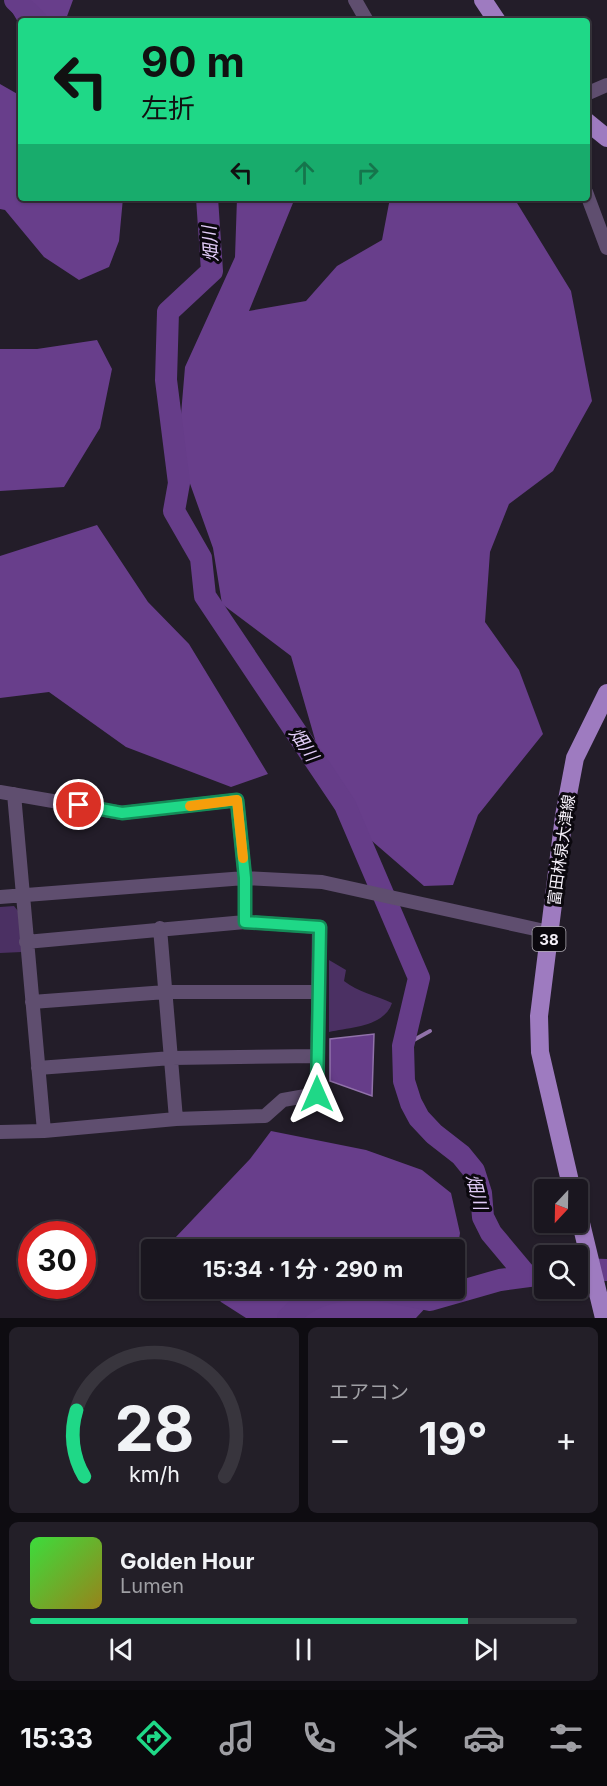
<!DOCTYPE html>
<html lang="ja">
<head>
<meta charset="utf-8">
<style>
  body { margin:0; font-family:Inter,"Noto Sans JP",sans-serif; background:#231f28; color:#f1f3f6; height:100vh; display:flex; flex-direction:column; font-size:22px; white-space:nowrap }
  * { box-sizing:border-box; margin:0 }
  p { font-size:20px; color:#9f9fa4 }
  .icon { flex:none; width:33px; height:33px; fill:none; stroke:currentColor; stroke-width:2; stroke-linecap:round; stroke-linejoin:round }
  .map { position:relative; height:1318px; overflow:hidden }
  .side { display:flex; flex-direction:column; gap:9px; padding:9px; background:#0e0c11; flex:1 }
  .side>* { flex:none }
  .top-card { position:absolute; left:18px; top:18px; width:572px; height:183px; border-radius:6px; box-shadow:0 2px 4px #0004,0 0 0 2px #38353d; background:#1fd887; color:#111; overflow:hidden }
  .needle { width:39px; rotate:202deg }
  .buttons { position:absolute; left:534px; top:1179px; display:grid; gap:12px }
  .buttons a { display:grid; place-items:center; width:54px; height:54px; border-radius:6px; background:#1a161f; box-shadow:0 2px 4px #0004,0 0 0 2px #38353d; font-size:30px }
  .speed { position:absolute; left:18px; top:1221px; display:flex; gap:12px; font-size:30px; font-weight:700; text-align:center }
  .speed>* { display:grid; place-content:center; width:78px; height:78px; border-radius:50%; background:#1a161f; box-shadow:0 2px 4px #0004,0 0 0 2px #38353d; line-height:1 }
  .speed .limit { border:9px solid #d22; background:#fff; color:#111 }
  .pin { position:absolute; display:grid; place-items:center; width:51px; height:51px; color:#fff; margin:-26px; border:3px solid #fff; border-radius:50%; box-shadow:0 2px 6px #0007 }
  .me { position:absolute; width:66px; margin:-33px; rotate:0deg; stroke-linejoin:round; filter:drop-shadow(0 0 4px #0008) }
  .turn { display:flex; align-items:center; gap:21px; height:126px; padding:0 24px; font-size:27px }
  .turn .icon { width:78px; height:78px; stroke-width:2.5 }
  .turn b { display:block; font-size:42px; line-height:51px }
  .lanes { display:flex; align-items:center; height:57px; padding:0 24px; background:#0003; justify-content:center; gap:30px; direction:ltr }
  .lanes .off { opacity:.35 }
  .big { font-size:45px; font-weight:700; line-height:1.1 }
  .side .card { flex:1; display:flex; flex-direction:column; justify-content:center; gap:9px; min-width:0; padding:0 21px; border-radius:9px; background:#231f28 }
  .side .dial { align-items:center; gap:0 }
  .dial svg { height:156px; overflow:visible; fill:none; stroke:#38353d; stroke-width:7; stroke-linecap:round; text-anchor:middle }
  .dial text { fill:#f1f3f6; stroke:none }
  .song { display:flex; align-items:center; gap:18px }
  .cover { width:72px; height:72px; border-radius:9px; background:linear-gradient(135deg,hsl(120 70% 55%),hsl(50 70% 35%)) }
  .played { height:6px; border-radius:3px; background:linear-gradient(90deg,#1fd887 80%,#38353d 80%) }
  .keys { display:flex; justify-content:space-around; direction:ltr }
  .heat { display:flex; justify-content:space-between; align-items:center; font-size:33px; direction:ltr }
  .side .tiles { flex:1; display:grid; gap:9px; grid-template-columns:1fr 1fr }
  .card:last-child { grid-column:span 2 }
  .trip { position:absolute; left:141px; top:1239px; width:324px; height:60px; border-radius:6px; background:#1a161f; box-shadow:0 2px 4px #0004,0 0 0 2px #38353d; font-weight:700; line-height:60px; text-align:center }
  .tabs { display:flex; height:96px; justify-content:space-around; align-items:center; background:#0a090c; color:#9f9fa4 }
  .tabs .icon { width:42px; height:42px }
  .tabs .selected { color:#1fd887 }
  .tabs b { font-size:27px; color:#f1f3f6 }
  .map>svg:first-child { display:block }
  .green { fill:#4b3063 }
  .forest { fill:#683e8b }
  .water { fill:#663d89; stroke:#9172aa; stroke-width:1.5 }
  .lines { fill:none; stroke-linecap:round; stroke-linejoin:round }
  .stream { stroke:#9172aa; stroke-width:4 }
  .river { stroke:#663d89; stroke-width:22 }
  .minor { stroke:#5f4e6f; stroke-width:14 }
  .primary { stroke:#9e7bc0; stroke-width:18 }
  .route-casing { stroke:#148c58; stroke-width:15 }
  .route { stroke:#1fd887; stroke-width:10 }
  .slow { stroke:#f59e0b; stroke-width:10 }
  .labels { text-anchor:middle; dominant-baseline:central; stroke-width:6; stroke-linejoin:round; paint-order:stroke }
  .shield { fill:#0b080e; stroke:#aeaab2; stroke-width:1.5 }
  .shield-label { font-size:15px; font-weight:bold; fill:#f4eff8 }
  .street-label { font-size:16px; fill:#f4eff8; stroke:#0b080e }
  .water-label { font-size:18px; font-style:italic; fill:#e2cdf8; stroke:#0b080e }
</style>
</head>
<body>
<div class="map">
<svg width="607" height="1318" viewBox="0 0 607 1318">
  <rect width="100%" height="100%" fill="#231d29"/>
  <path class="green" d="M14,906l4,5 4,41 -22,1v-46z
    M329,960l17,10 -2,11c14,11 31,14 48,22 -8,24 -41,24 -63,29z"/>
  <path class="forest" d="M5,0h68l-7,19 -45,2v6z
    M0,84l21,12v102h102l-4,43 -10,26 -30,13 -35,-23 -39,-47 -5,-1z
    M237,198h58l-46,113 57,-10 31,-35 45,-26 8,-42h54l1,4 12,-4h57l57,93 21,110 -39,70 -44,33 -19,48 -5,70 34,48 24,64 -65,81 -25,70 -29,1 -89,-77 -44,-153 -69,-52 -9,-56 -35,-98 7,-83 50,-110z
    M97,340l15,29 -12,59 -36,59 -64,4v-142h37z
    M97,525l51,77 41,42 79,130 -37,13 -105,-40 -77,-55 -49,6v-142z
    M271,1131l95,19 56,20 29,23 9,40 -5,31 -1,-14 -272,-1 -7,-11 75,-79z
    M211,1289h232l-27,29h-170l-25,-16z"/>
  <path class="water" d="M374,1034l-2,62 -42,-15v-42z"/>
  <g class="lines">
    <path class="stream" d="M403,1046l27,-15"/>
    <path class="river" d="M15,0l22,21
      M207,198l5,73 -44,41 -2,68 13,103 -5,28 27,47 4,38 140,209 74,173 -16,68 1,35 7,22 8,15 15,16 27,21 13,16 7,22 2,24 8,16 36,43
      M578,1269l29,1
      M367,1288l63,12 70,-20 44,-6
      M288,1318c20,-22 44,-27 72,-30"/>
    <path class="minor" d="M355,0l12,21
      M586,94l21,-9
      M586,192l21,56
      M0,792l122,21 115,-13 8,78v44
      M14,794l30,337
      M0,897l245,-19 77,4 227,50
      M160,928l16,191
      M32,1002l134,-10h152
      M38,1068l134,-10 145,-2
      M0,1132l44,-1 132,-12 89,-3 18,-16 34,-6 2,-167 -74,-5 -219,20"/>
    <path class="primary" d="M483,0l14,21
      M586,121l21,17
      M572,1190l-32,-138 -1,-36 25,-200 11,-58 32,-65
      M578,1211l26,107"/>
  </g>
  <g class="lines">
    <defs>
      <path id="route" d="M79,805l43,8 115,-13 8,78v44l75,5 -3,167"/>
    </defs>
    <use href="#route" class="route-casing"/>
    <use href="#route" class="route"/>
    <path class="slow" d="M190,806l47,-6 6,58"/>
  </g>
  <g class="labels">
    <rect class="shield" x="532.5" y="927" width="33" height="24" rx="4.5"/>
    <g class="shield-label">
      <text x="549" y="939">38</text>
    </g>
    <g class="street-label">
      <text transform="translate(561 850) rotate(-82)">富田林泉大津線</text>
    </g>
    <g class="water-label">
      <text transform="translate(210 244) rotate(-94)">畑川</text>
      <text transform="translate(304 744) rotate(56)">畑川</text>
      <text transform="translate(477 1192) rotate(76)">畑川</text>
    </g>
  </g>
</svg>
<div class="buttons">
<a><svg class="needle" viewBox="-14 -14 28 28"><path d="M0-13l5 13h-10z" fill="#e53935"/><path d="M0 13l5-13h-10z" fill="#9f9fa4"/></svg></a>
<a><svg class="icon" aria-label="search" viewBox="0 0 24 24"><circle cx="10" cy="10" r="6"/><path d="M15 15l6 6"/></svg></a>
</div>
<div class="speed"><div class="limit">30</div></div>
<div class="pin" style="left:79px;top:805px;background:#d93025"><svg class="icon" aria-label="arrive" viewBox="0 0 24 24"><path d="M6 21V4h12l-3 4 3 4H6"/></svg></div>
<svg class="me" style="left:317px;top:1094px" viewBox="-20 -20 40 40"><path d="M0-17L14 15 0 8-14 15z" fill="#1fd887" stroke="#fff" stroke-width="4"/></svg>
<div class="trip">15:34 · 1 分 · 290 m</div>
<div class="top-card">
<div class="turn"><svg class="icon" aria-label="left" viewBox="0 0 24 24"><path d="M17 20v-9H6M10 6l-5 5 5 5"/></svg><div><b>90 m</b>左折</div></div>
<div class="lanes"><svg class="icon" aria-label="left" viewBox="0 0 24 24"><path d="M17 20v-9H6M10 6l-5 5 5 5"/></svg><svg class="icon off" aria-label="ahead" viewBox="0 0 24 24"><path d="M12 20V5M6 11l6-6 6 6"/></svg><svg class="icon off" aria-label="right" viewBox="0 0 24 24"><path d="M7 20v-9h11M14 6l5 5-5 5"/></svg></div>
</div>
</div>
<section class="side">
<div class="tiles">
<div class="card dial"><svg viewBox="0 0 100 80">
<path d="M14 69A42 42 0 1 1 86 69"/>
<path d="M14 69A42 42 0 0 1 10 35" stroke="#1fd887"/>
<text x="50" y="56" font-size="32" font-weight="700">28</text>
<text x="50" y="72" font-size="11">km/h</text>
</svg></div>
<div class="card"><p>エアコン</p>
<div class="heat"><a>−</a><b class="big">19°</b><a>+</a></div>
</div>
<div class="card">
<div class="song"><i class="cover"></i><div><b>Golden Hour</b><p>Lumen</p></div></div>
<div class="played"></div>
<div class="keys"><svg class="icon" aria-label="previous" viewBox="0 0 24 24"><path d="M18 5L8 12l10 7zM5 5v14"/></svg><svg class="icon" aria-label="pause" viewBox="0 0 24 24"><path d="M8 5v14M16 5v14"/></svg><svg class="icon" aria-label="next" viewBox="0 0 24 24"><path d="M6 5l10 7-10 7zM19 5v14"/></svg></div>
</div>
</div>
</section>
<nav class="tabs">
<b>15:33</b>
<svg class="icon selected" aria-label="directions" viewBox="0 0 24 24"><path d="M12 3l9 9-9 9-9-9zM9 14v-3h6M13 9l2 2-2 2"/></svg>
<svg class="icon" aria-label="music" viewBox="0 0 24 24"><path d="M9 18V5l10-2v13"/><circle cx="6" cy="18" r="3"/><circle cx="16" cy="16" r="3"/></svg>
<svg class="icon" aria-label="phone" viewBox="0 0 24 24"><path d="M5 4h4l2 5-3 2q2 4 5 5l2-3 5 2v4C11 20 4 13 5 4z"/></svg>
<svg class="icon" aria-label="climate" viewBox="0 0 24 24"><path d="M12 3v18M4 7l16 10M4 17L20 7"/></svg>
<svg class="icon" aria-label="car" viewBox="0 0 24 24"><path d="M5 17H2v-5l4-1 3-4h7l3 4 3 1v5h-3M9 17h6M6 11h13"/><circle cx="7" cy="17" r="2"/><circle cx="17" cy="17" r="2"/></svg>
<svg class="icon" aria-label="filters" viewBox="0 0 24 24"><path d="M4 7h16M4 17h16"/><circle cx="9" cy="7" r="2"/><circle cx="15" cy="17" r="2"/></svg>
</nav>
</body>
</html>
